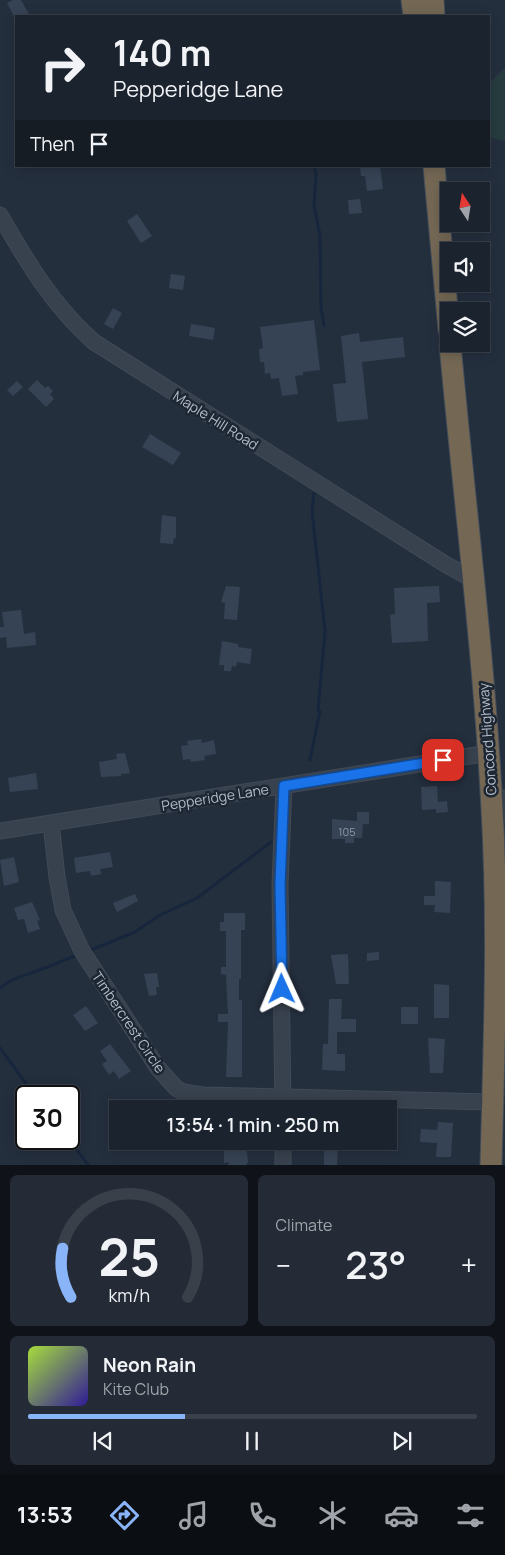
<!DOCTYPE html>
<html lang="en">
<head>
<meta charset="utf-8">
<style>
  body { margin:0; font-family:Manrope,sans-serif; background:#242b36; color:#f1f3f6; height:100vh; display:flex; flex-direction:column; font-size:19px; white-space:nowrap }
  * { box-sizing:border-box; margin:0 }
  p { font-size:16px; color:#a0a4aa }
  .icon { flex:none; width:28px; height:28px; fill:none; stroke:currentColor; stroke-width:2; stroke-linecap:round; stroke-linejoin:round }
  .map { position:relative; height:1165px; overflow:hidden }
  .side { display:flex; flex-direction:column; gap:10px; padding:10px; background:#0f1319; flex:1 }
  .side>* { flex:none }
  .banner { position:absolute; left:15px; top:15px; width:475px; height:152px; border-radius:0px; box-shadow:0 2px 12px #0003,0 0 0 1px #39404a; background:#1b232e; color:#f1f3f6; overflow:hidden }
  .needle { width:32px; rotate:348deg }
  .tools { position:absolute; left:440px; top:182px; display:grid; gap:10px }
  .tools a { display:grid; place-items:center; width:50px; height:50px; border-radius:0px; background:#1b232e; box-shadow:0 2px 12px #0003,0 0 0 1px #39404a; font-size:25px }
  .speed { position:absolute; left:15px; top:1085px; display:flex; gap:10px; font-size:25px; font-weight:700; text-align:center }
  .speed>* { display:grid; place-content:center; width:65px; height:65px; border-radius:50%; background:#1b232e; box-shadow:0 2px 12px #0003,0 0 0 1px #39404a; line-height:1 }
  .speed .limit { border:2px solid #111; border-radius:8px; background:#fff; color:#111 }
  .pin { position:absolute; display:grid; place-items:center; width:42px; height:42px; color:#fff; margin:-21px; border-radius:10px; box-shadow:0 2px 8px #0006 }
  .me { position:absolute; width:55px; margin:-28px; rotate:359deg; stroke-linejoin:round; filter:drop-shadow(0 0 4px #0008) }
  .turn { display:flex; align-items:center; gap:18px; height:105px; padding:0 15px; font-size:22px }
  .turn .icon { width:65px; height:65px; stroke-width:2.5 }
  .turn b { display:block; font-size:35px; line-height:42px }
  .then { display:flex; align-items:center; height:48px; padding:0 15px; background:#0003; gap:10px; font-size:19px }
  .big { font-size:38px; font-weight:600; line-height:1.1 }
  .side .tile { flex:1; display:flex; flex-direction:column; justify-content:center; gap:8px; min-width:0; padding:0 18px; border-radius:8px; background:#242b36 }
  .side .dial { align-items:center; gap:0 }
  .dial svg { height:130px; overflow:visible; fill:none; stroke:#39404a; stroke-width:7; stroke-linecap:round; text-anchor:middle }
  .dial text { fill:#f1f3f6; stroke:none }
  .song { display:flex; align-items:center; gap:15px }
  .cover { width:60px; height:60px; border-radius:8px; background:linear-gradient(135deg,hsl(80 70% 55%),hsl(250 70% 35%)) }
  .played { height:5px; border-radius:2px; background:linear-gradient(90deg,#8ab4f8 35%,#39404a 35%) }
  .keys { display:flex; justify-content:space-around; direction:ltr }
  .heat { display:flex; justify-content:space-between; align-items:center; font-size:28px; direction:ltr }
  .side .tiles { flex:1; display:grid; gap:10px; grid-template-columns:1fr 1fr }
  .tile:last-child { grid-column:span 2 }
  .trip { position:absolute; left:109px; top:1100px; width:288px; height:50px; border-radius:0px; background:#1b232e; box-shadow:0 2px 12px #0003,0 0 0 1px #39404a; font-weight:600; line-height:50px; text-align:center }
  .tabs { display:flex; height:80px; justify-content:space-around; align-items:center; background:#0b0e12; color:#a0a4aa }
  .tabs .icon { width:35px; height:35px }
  .tabs .selected { color:#8ab4f8 }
  .tabs b { font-size:22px; color:#f1f3f6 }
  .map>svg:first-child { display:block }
  .green { fill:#263c3f }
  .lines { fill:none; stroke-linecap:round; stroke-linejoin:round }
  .stream { stroke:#17263c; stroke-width:3 }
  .building { fill:#364354 }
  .minor-casing { stroke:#414a57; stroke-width:17 }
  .highway-casing { stroke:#434c59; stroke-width:23 }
  .minor { stroke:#38414e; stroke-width:15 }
  .highway { stroke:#746855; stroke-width:21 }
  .route-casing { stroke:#114b97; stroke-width:12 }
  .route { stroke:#1a73e8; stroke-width:9 }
  .labels { text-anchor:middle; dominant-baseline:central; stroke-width:5; stroke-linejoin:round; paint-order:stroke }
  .number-label { font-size:11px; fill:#929caa }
  .street-label { font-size:14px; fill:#b4bcc9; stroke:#1d2633 }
</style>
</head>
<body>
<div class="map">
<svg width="505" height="1165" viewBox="0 0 505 1165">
  <rect width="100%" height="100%" fill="#242f3e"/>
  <path class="green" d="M505,67v74l-16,-4v-53z"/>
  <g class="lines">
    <path class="stream" d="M314,166l2,9 -2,30 6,31 1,72 3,17
      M310,760l10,-49 -2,-1 7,-79 -13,-120 2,-18
      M91,950l44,-18 25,-17 37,-17 74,-56
      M0,988c14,-11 27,-13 42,-19 12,-4 22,-9 33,-13
      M0,1048l35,48
      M69,1139l19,26"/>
  </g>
  <path class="building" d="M13,0h8l9,16h-16l-7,-13z
    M360,166h20l3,23 -16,2 -2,-15h-4z
    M360,199l2,14 -13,1 -1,-14z
    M137,214l15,22 -11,7 -14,-22z
    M171,274l14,2 -2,14 -14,-2z
    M113,308l9,5 -9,16 -9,-5z
    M314,320l6,50 -17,2v3l-8,1 3,18 -16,2 -3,-18 -8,1 -1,-6 -5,1 -1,-12h-4l-1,-13 4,-1 -3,-21z
    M191,324l24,4 -2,12 -24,-4z
    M359,333l1,9 43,-5 2,20 -43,5 6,57 -31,3 -4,-38 13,-1 -5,-47z
    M37,380l8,8 3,-2 5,5 -3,3 4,5 -8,8 -18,-18z
    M17,381l6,6 -10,9 -6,-6z
    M150,434l31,19 -8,12 -31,-18z
    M162,515l14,2v21h-2l-1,6 -13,-1z
    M226,586l14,1 -3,33 -13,-1 1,-16 -4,-1z
    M439,586l1,16 -13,1 1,38 -36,2 -2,-28 5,-1 -1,-26z
    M21,610l3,24 11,-2 1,13 -29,3 -1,-11 -6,1v-11h4l-2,-15z
    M222,641l16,3v3l14,2 -2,15 -13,-2 -1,5 -4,-1 -1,5h-7v-6h-5z
    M201,739l1,4 12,-3 2,14 -12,2 1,4 -14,2 -1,-3 -7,1 -2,-14 7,-1 -1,-4z
    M125,753l5,20 -9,1v2l-20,1 -2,-15 18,-3 -1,-5z
    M36,773l2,16 -28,3 -2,-14z
    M437,786l1,16 9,-1 1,11 -12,1v-4l-14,1 -1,-23z
    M357,812h12v12h-6l-1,14h-8v5h-9v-4h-13v-20l25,2z
    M110,852l3,15 -13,2 1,5 -10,2 -1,-5 -14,2 -2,-15z
    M14,857l5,25 -15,4 -4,-26z
    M435,881l16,1 -1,31 -16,-1 1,-7h-11v-9h11z
    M135,894l3,7 -21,11 -4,-9z
    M32,902l8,18 -3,1 3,8 -12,4 -4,-14 -6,1 -4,-12z
    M224,913h21v17h-4v49h-2v21h3v77h-16l2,-55h-10v-8h10l-2,-39 -5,-1v-7h5v-36h-6v-9h4z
    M379,952v8l-12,1v-8z
    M348,954l1,30h-13l-5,-29z
    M157,973l2,14h-3l1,8 -8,1 -5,-22z
    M434,984l15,1v33h-15z
    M329,999h13l-1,20h15v13h-19v22h8v17l-23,-1 1,-26h5z
    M86,1006l12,17 -13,8 -12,-16z
    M401,1007h17v17h-17z
    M428,1038l17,1 -2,34h-13z
    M110,1044l21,27 -12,8 -5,-8 -5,4 -7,-11 5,-3 -7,-10z
    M438,1122l15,1 -2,34h-15l1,-14 -17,-1 1,-13 16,1z
    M228,1141h18l2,21 -2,3h-18l1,-3 -5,1v-13h4z
    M324,1148h14l-1,17h-13z"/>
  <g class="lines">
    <defs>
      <path id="minor" d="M0,215c27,47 53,91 94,127l351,222 29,16
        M505,798l-13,12 13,4
        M51,823l6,54 6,33 19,41 76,117 18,20 7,4 19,3 290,7
        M0,831l489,-78
        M283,1109l-3,-224 4,-99
        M283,1141v24"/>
      <path id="highway" d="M412,0l2,16
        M433,0l1,16
        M434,166l15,164
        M450,344c14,155 34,310 42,465 7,119 2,238 -1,356"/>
    </defs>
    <use href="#minor" class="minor-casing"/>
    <use href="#highway" class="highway-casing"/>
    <use href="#minor" class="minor"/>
    <use href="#highway" class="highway"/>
  </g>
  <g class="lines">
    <defs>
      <path id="route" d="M282,989l-2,-104 4,-99 159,-26"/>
    </defs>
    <use href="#route" class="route-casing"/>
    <use href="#route" class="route"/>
  </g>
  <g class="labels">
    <g class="number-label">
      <text x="347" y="831">105</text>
    </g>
    <g class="street-label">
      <text transform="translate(216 420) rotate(32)">Maple Hill Road</text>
      <text transform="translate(487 739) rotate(-94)">Concord Highway</text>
      <text transform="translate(215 797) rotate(-9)">Pepperidge Lane</text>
      <text transform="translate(129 1022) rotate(56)">Timbercrest Circle</text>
    </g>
  </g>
</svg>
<div class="tools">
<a><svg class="needle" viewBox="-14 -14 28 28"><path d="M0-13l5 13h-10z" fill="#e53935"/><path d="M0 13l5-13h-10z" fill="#a0a4aa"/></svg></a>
<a><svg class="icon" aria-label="sound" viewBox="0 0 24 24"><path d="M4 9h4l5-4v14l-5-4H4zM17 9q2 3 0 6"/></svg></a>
<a><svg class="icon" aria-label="layers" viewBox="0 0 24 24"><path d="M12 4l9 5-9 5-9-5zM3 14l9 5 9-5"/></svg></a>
</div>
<div class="speed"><div class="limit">30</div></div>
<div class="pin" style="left:443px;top:760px;background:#d93025"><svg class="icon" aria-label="arrive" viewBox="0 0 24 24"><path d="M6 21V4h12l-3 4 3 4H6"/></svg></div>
<svg class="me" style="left:282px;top:989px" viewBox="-20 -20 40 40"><path d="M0-17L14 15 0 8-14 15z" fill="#1a73e8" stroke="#fff" stroke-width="4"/></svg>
<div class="trip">13:54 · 1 min · 250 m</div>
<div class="banner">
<div class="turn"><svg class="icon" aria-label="right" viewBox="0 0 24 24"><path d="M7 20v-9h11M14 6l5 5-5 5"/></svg><div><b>140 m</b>Pepperidge Lane</div></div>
<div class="then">Then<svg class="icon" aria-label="arrive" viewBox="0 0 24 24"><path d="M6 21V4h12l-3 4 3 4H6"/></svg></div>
</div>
</div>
<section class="side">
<div class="tiles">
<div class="tile dial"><svg viewBox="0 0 100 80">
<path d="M14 69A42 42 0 1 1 86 69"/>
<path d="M14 69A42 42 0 0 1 9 39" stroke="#8ab4f8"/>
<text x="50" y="56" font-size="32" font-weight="700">25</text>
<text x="50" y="72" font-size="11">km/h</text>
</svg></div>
<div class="tile"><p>Climate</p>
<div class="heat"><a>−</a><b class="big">23°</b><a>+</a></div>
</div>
<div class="tile">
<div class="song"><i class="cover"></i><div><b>Neon Rain</b><p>Kite Club</p></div></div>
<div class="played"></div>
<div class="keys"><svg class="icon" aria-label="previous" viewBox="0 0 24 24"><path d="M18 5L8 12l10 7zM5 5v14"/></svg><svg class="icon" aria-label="pause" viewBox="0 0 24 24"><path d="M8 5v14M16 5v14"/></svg><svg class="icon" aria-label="next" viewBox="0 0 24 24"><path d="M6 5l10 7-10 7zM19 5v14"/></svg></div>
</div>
</div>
</section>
<nav class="tabs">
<b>13:53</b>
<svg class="icon selected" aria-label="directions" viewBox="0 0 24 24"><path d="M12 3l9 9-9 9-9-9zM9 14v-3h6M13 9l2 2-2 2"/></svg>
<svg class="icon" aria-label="music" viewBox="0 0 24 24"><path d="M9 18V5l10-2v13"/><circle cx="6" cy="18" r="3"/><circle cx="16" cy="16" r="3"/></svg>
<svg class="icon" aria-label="phone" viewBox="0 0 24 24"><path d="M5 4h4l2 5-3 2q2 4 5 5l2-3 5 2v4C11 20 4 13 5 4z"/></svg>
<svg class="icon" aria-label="climate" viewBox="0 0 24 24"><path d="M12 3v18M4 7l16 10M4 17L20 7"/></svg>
<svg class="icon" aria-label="car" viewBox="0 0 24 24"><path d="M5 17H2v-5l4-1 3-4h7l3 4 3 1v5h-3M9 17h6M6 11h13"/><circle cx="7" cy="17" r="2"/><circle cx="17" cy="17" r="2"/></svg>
<svg class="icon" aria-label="filters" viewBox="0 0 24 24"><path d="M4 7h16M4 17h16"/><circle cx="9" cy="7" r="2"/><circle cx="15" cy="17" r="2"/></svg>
</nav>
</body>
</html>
